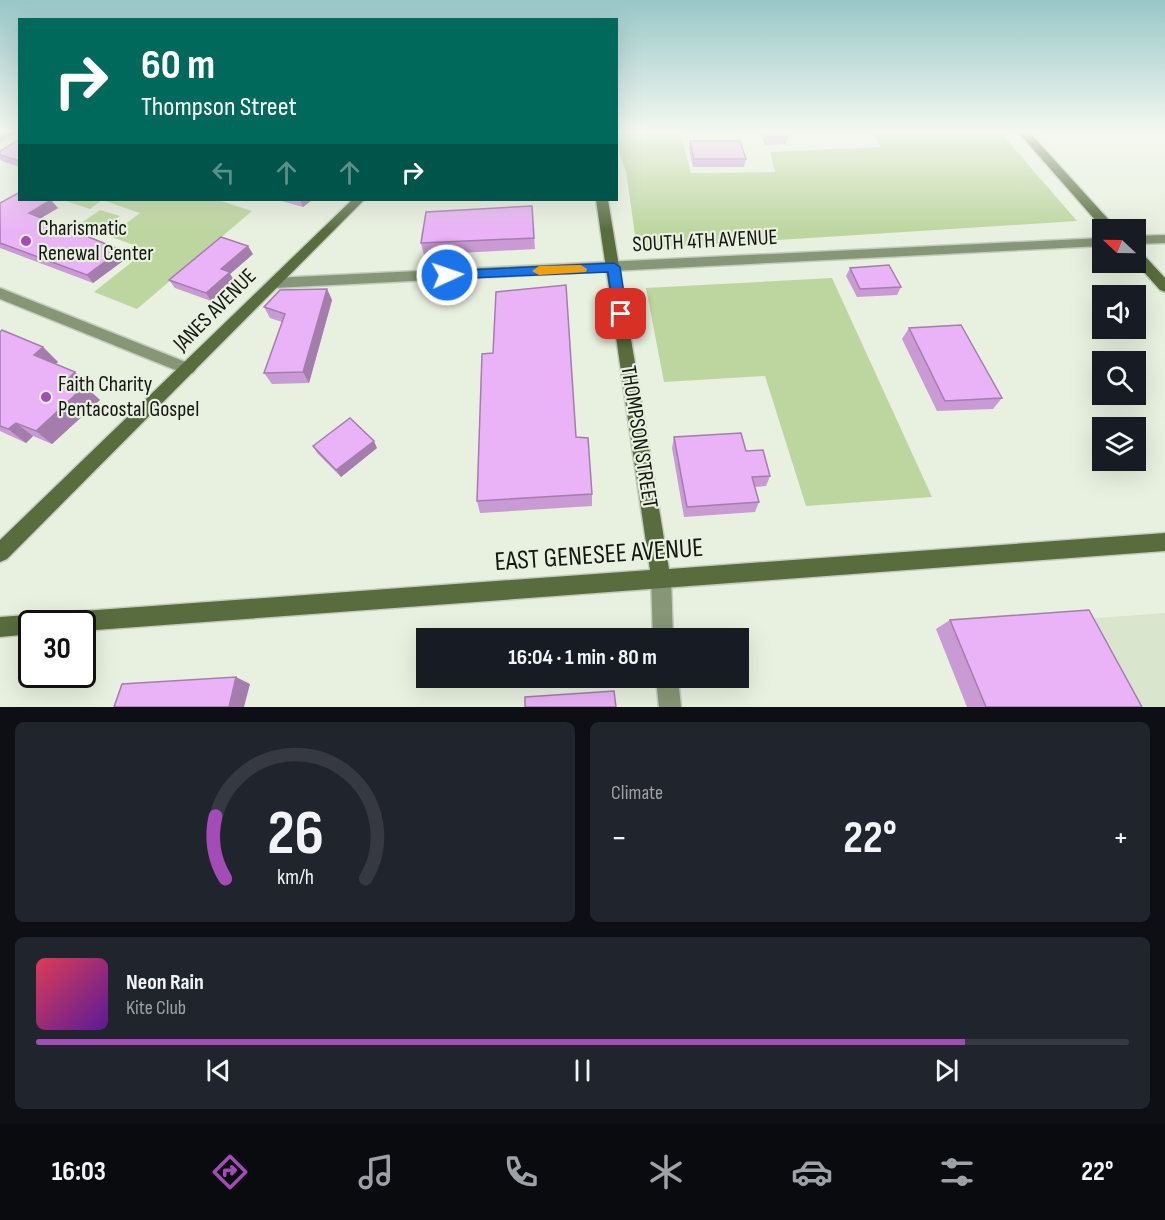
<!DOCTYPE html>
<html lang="en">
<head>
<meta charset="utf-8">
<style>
  body { margin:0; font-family:"Sofia Sans Condensed",sans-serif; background:#20242c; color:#f1f3f6; height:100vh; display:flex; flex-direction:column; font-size:22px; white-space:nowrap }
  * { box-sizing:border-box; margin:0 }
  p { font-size:20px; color:#9ea1a6 }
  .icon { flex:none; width:33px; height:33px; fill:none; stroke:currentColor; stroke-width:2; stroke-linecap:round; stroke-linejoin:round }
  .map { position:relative; height:707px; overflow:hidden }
  .details { display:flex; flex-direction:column; gap:15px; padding:15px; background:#0d0f14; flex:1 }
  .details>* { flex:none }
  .top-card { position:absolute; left:18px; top:18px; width:600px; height:183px; border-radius:0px; box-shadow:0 6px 24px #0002; background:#00695c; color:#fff; overflow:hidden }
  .needle { width:39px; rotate:292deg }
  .tools { position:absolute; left:1092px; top:219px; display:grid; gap:12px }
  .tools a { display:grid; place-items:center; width:54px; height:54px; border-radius:0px; background:#171b24; box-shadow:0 6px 24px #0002; font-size:30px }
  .speed { position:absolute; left:18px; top:610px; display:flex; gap:12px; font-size:30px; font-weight:700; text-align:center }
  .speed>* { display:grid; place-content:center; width:78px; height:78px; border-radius:50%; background:#171b24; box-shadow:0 6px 24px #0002; line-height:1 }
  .speed .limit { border:3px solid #111; border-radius:9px; background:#fff; color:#111 }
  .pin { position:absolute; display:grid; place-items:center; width:51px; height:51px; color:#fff; margin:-26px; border-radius:12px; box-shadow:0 3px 9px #0006 }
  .me { position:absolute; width:66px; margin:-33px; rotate:87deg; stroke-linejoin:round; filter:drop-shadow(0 0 4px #0008) }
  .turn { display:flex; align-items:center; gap:21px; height:126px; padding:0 24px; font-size:27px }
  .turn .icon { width:78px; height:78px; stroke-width:2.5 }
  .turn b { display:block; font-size:42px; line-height:51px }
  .lanes { display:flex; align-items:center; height:57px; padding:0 24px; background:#0003; justify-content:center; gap:30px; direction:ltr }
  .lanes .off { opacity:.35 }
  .big { font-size:45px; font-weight:700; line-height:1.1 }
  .details .tile { flex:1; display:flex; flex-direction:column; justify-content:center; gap:9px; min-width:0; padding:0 21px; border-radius:9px; background:#20242c }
  .details .dial { align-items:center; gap:0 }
  .dial svg { height:156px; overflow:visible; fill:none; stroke:#363941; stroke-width:7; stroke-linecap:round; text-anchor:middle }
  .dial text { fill:#f1f3f6; stroke:none }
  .song { display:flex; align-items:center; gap:18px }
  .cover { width:72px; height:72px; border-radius:9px; background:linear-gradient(135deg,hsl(350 70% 55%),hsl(270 70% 35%)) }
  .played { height:6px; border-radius:3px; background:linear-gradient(90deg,#a34cb8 85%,#363941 85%) }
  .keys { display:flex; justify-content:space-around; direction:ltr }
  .heat { display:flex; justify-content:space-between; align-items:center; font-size:33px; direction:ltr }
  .details .tiles { flex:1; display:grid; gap:15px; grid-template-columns:1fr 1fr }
  .tile:last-child { grid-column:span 2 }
  .trip { position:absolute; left:416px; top:628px; width:333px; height:60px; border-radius:0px; background:#171b24; box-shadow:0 6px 24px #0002; font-weight:700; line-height:60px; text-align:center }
  .tab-bar { display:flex; height:96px; justify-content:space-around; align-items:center; background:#090b0e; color:#9ea1a6 }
  .tab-bar .icon { width:42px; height:42px }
  .tab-bar .active { color:#a34cb8 }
  .tab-bar b { font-size:27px; color:#f1f3f6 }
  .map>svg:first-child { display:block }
  .built { fill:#dae5ce }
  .green { fill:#bdd69f }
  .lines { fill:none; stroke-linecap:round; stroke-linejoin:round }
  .street-casing { stroke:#c6cdbe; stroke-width:3 }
  .secondary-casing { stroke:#c6cdbe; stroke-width:3 }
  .street { fill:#879676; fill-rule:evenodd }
  .secondary { fill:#586c3d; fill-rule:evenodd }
  .wall { fill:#c99ad4 }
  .shaded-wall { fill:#a47dad }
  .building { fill:#eab3f7; stroke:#a47dad; stroke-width:1.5 }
  .route { fill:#1a73e8; stroke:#114b97; stroke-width:1.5 }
  .slow { fill:#f59e0b }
  .poi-dot { fill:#a34cb8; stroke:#e8f0df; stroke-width:2 }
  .labels { text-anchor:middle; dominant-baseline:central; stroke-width:4.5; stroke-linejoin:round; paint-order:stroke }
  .poi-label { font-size:22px; fill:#141711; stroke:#e8f0df; text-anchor:start }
  .street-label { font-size:22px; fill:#141711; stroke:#e8f0df }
  .near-street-label { font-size:27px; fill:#141711; stroke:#e8f0df }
</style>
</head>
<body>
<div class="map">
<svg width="1165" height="707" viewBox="0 0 1165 707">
  <rect width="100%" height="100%" fill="#e8f0df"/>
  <path class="built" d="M1165,613v94h-49l-46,-87z"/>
  <path class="green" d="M617,132h63l11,41 84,-1 -5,-20 111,-5 -8,-15h127l77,89 -440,28 -11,-78 -9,-24z
    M63,200h155l34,11 -115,98 -43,-17 53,-42 -38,-14 31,-23 -38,-13 -12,9z
    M100,210l20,6 -29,21 -20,-7z
    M832,278l100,219 -126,9 -41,-130 -101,6 -18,-94z"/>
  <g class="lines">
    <defs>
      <path id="street" d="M3,132h13l-16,10v-8z
        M1165,235v8l-29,1v-8z
        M1102,238v8l-828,42 -7,-5 7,-5z
        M0,288l193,77 3,4 -3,4h-10l-183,-74z
        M661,567l7,3 3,7 2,62h-20l-2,-62 3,-7z
        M656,678h22l3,29h-22z"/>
      <path id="secondary" d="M1018,132h11l89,98h-14z
        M352,200h12l-357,359 -7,3v-22z
        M596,200h12l61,369 496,-36v18l-1083,80v-7h-50v10l-32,3v-20l650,-47z
        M1136,251l5,1 24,26v14l-5,-2 -25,-28z"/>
    </defs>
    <use href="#street" class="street-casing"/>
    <use href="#secondary" class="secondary-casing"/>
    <use href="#street" class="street"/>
    <use href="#secondary" class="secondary"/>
  </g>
  <path class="wall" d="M760,132h26l2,5 -2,7 -21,1z
    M20,139v28l-18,-6 -2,-2v-8z
    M690,141l56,18 -2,8h-51l-4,-18z
    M278,200h34l-9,7z
    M0,203l58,5 -17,10 86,40 -34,25 -93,-35z
    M532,206l3,43 -111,6 -3,-12z
    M253,254l-23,20 4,6 -23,21 -36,-13 -6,-8z
    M850,268l51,19 -4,8 -40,2 -11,-21z
    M327,289l5,11 -23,83 -37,1 -8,-11 18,-51 -12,-4 -6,-11z
    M909,328l93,70 -9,11 -56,2 -35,-72z
    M0,332l43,15 15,15 -3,2 35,22 -3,2 13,12 -48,44 -19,-8 -7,7 -26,-12z
    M576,437l16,57v12l-112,7 -3,-12z
    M674,437l72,14 24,25 -4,10 -11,1 4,15 -4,10 -71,5 -12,-69z
    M313,446l64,2 -36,29 -24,-24z
    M950,620l192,87h-175l-31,-78z"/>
  <path class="shaded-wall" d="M51,200l7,8 -22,13 -7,-8z
    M300,200h12l-9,7z
    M248,246l5,8 -23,20 4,6 -23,21 -5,-8 15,-24z
    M121,250l6,8 -34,25 -6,-8z
    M327,289l5,11 -23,83 -6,-11z
    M43,347l15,15 -9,8 -15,-15z
    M75,372l15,14 -3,2 13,12 -48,44 -16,-13 32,-52z
    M16,423l17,13 -7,7 -18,-14z
    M374,441l3,7 -36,29 -5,-7z
    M236,677l14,7 -6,23h-15z"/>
  <path class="building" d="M765,132h21l2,5h-21z
    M20,139v22l-20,-6v-4z
    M690,141h50l6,18h-52z
    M20,192v8h31l-22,13 92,37 -34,25 -87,-32v-40z
    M532,206l2,32 -113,5 5,-31z
    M221,237l27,9 -27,23 9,3 -24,21 -37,-13z
    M889,265l12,22 -41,2 -10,-21z
    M566,285l10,152 12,1 4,56 -115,7 5,-147 11,-1 3,-61z
    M327,289l-24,83 -39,1 21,-59 -21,-7 16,-17z
    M961,325l41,73 -57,3 -36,-73z
    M2,330l41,17 -9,8 41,17 -7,7 17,7 -49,45 -20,-8 -8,6 -8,-3v-94z
    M350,418l24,23 -38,29 -23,-24z
    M741,433l5,18 17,-1 7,26 -18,1 7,25 -72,5 -13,-70z
    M1089,610l53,97h-156l-36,-87z
    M236,677l-7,30h-115l8,-23z
    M614,691l2,16h-91v-10z"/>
  <linearGradient id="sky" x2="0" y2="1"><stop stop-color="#98c7c7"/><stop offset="0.57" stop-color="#f5f8f1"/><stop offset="1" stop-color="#f5f8f1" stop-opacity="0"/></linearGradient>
  <rect width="1165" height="231" fill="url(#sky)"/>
  <path class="route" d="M614,263l6,4 7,47 -6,5 -7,-5 -6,-42 -161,7 -6,-4 6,-4z"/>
  <path class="slow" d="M581,265l6,4 -1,3 -47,3 -7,-4 7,-5z"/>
  <g class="poi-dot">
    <circle cx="26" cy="241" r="6"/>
    <circle cx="46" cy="397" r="6"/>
  </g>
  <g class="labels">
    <g class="poi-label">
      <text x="38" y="228">Charismatic<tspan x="38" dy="25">Renewal Center</tspan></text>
      <text x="58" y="384">Faith Charity<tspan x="58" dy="25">Pentacostal Gospel</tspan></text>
    </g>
    <g class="street-label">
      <text transform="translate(705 241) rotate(-3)">SOUTH 4TH AVENUE</text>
      <text transform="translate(215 310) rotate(-45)">JANES AVENUE</text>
      <text transform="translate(639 437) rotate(81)">THOMPSON STREET</text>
    </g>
    <g class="near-street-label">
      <text transform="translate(599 555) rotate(-4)">EAST GENESEE AVENUE</text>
    </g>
  </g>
</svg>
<div class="tools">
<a><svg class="needle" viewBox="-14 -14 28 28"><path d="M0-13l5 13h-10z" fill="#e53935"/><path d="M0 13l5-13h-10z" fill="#9ea1a6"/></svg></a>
<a><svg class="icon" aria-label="sound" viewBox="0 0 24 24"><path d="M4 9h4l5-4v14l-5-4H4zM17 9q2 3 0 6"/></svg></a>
<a><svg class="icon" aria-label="search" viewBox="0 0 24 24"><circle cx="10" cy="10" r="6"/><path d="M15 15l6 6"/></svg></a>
<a><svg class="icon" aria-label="layers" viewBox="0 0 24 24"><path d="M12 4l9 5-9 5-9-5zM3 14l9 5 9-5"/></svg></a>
</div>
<div class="speed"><div class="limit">30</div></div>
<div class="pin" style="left:621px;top:314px;background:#d93025"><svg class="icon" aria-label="arrive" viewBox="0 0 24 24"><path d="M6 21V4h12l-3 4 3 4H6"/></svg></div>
<svg class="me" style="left:447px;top:275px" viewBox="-20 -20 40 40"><circle r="17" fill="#1a73e8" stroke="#fff" stroke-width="3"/><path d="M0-11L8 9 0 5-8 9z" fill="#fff"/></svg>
<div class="trip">16:04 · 1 min · 80 m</div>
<div class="top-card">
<div class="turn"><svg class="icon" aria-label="right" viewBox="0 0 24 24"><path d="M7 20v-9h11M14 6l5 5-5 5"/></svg><div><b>60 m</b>Thompson Street</div></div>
<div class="lanes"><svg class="icon off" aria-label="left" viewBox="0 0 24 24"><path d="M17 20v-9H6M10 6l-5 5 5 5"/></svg><svg class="icon off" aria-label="ahead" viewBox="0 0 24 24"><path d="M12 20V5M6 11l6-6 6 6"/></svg><svg class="icon off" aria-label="ahead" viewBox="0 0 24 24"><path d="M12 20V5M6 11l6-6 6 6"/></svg><svg class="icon" aria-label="right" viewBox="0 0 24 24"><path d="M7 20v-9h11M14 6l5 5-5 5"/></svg></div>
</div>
</div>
<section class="details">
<div class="tiles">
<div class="tile dial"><svg viewBox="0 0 100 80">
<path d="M14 69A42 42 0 1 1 86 69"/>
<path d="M14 69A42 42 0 0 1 9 37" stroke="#a34cb8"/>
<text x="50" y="56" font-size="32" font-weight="700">26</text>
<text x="50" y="72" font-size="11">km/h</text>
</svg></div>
<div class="tile"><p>Climate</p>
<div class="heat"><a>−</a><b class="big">22°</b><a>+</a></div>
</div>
<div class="tile">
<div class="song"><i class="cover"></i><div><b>Neon Rain</b><p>Kite Club</p></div></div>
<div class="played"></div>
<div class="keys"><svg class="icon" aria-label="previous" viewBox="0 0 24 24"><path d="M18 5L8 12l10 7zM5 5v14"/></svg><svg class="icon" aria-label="pause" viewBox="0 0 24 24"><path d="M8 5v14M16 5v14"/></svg><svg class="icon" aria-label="next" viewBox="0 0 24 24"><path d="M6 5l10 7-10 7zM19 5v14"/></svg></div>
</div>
</div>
</section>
<nav class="tab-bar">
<b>16:03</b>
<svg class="icon active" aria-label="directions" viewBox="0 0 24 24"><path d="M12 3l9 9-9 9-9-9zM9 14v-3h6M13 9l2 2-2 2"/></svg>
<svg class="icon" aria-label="music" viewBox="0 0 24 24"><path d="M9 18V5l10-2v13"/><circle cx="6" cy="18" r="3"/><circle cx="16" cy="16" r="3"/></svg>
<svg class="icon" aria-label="phone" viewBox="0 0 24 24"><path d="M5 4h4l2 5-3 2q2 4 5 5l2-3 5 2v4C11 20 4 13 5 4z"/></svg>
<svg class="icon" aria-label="climate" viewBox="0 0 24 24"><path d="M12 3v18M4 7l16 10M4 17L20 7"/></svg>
<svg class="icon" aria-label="car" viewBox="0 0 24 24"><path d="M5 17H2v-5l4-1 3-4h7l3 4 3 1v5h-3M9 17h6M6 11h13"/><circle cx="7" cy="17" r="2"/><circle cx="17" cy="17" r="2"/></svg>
<svg class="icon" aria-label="filters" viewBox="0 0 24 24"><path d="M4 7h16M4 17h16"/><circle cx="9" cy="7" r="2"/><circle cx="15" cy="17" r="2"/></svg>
<b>22°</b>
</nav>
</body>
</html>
